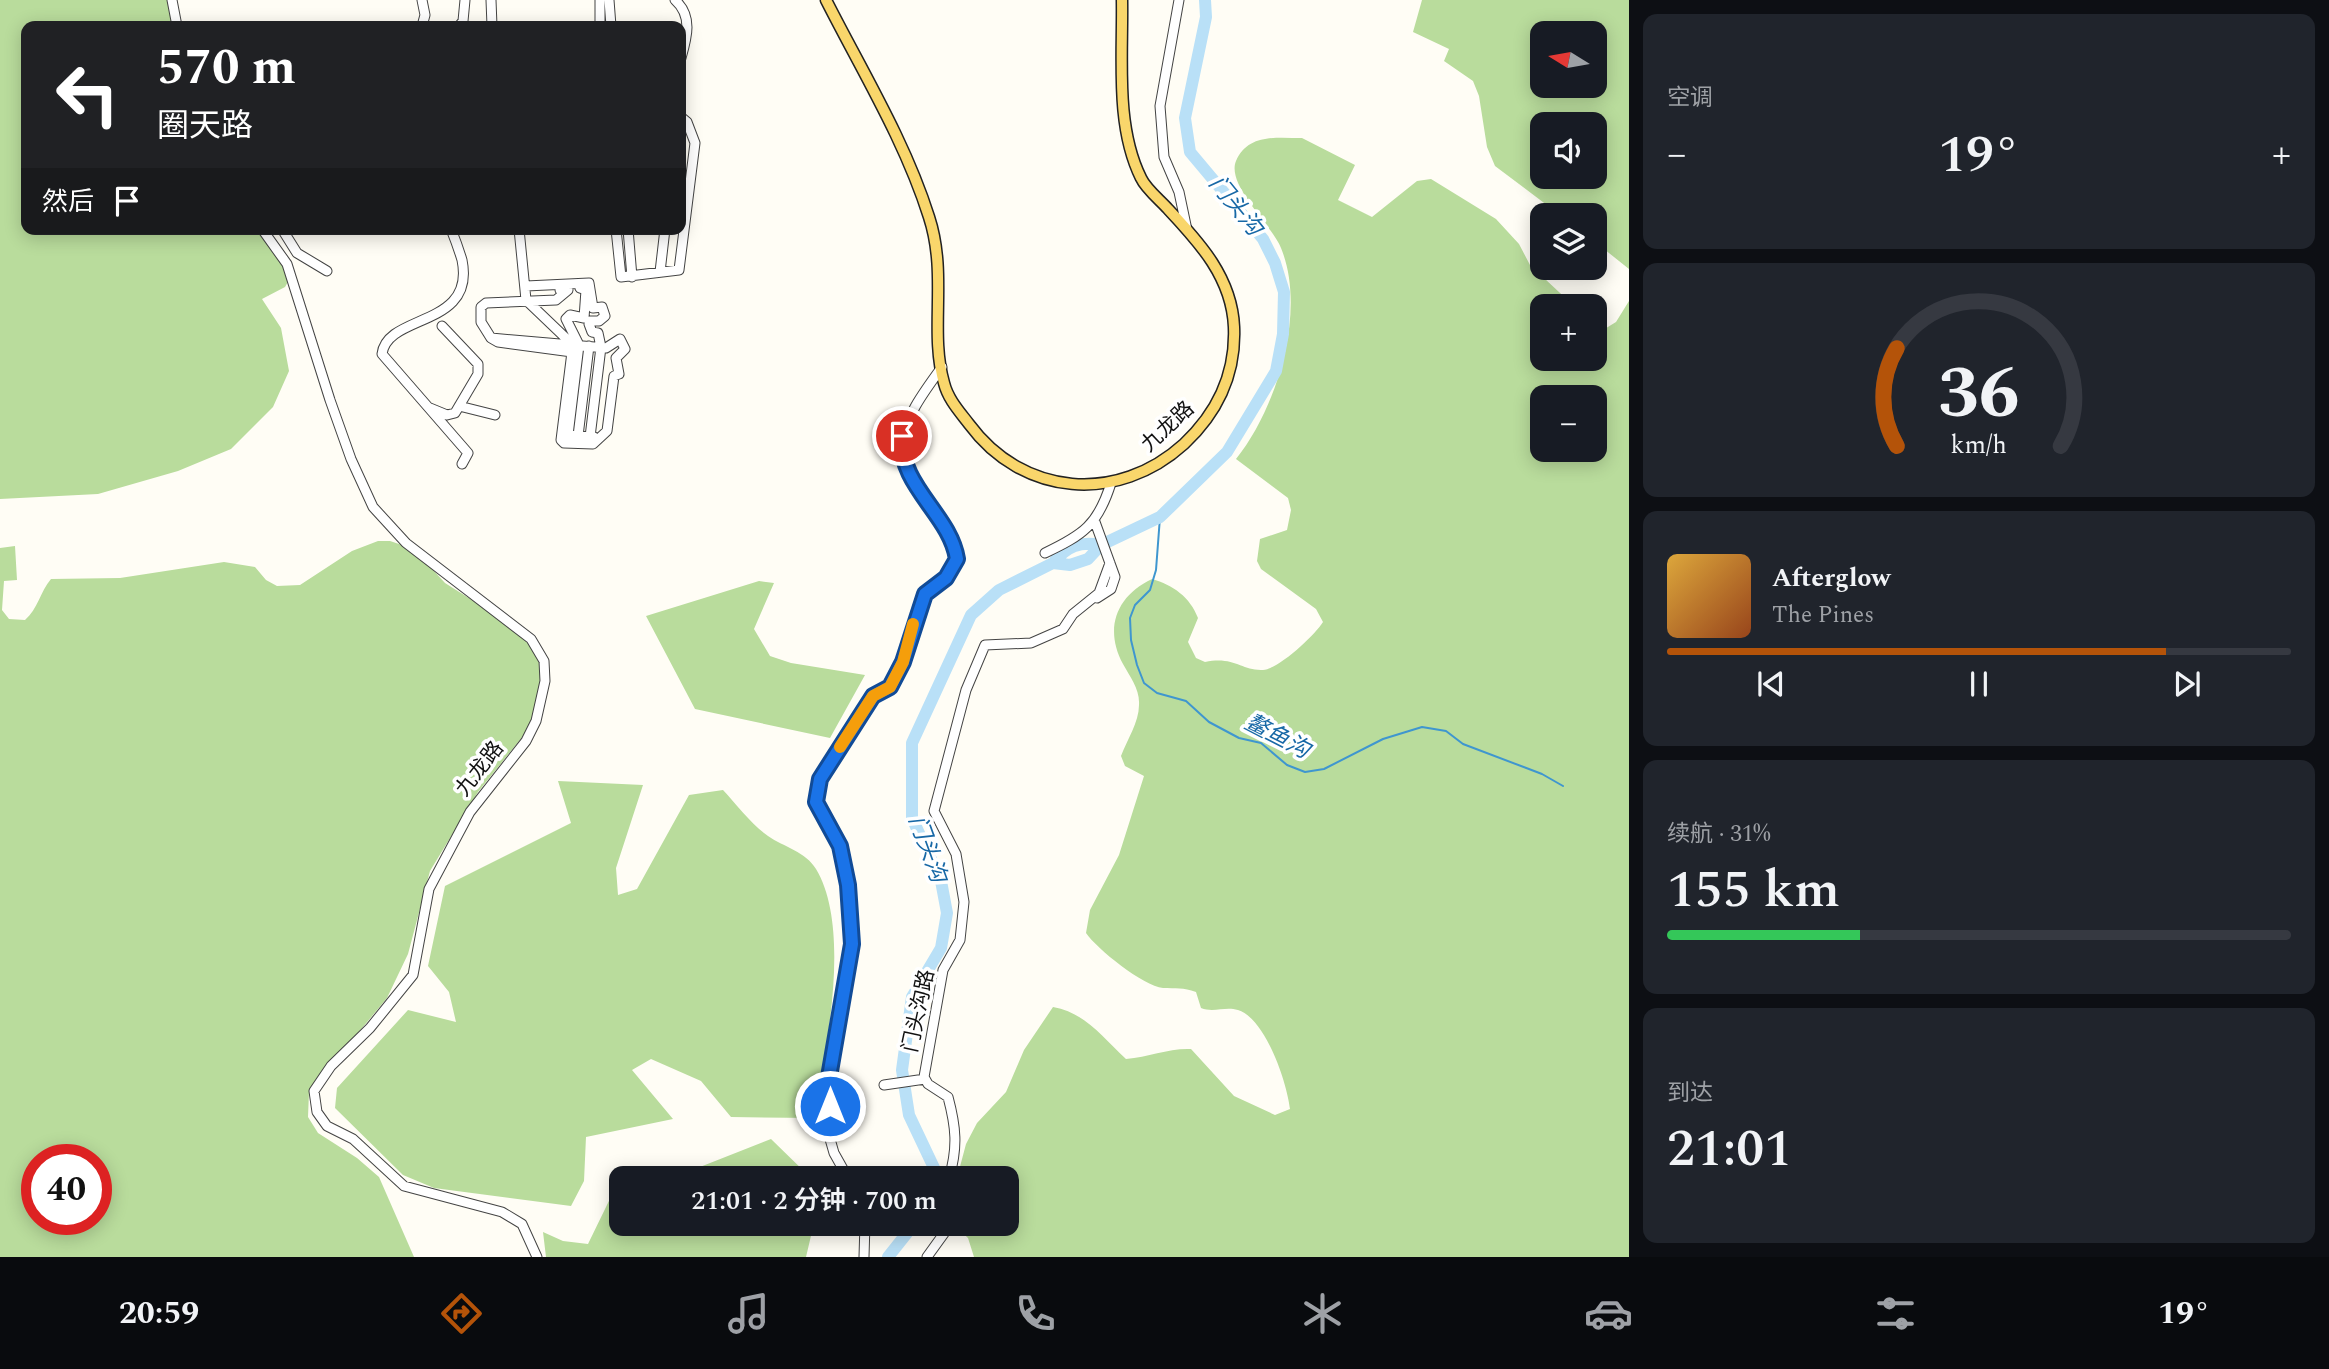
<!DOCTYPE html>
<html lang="zh">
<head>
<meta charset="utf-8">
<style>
  body { margin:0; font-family:Spectral,"Noto Sans SC",serif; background:#20242c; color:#f1f3f6; height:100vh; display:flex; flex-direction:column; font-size:26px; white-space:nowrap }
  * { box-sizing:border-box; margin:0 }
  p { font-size:23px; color:#9ea1a6 }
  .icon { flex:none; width:38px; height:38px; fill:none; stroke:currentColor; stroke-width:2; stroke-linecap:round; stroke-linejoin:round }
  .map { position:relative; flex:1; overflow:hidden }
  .panel { display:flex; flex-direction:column; gap:14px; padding:14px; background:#0d0f14; width:700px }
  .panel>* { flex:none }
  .guide { position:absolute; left:21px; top:21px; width:665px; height:214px; border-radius:14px; box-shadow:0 4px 18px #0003; background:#202124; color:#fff; overflow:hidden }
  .needle { width:46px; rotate:281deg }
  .fabs { position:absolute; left:1530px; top:21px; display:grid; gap:14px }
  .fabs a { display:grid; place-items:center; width:77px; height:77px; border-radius:14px; background:#171b24; box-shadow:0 4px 18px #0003; font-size:35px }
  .speed { position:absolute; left:21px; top:1144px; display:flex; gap:14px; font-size:35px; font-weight:700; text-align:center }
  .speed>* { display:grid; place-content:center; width:91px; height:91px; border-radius:50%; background:#171b24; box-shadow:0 4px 18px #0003; line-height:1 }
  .speed .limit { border:10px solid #d22; background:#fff; color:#111 }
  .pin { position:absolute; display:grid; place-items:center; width:60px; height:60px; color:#fff; margin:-30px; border:4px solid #fff; border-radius:50%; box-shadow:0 2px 7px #0007 }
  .me { position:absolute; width:77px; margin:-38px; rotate:0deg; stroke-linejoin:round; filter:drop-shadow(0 0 5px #0008) }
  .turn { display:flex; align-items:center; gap:24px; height:147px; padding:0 21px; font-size:32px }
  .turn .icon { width:91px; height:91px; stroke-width:2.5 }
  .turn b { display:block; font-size:49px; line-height:60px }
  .then { display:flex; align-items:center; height:66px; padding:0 21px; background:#0003; gap:14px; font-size:26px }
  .big { font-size:52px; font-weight:600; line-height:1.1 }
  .panel .widget { flex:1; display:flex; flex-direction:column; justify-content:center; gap:10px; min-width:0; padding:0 24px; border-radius:14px; background:#20242c }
  .panel .dial { align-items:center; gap:0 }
  .dial svg { height:182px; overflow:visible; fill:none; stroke:#363941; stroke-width:7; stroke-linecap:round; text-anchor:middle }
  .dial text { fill:#f1f3f6; stroke:none }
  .song { display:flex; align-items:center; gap:21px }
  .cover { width:84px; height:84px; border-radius:10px; background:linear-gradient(135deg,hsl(40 70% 55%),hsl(20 70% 35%)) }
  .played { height:7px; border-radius:4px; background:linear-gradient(90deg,#b45309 80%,#363941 80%) }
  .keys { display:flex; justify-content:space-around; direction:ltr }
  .heat { display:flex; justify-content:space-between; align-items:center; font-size:38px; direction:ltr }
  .charge { height:10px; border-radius:5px; background:linear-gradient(90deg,#34c759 31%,#363941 0) }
  .trip { position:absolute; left:609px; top:1166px; width:410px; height:70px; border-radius:14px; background:#171b24; box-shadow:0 4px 18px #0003; font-weight:600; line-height:70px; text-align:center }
  .tabs { display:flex; height:112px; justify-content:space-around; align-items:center; background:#090b0e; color:#9ea1a6 }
  .tabs .icon { width:49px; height:49px }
  .tabs .current { color:#b45309 }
  .tabs b { font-size:32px; color:#f1f3f6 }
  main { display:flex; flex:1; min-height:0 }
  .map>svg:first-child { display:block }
  .forest { fill:#b9dc9c; fill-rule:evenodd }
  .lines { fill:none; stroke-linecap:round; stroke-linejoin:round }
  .stream { stroke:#3f96cf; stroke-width:2 }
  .river { stroke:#b9e0f7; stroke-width:12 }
  .minor-casing { stroke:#444; stroke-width:11 }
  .major-casing { stroke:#222; stroke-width:13 }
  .minor { stroke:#fff; stroke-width:9 }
  .major { stroke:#f9d66b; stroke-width:10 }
  .route-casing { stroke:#114b97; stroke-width:18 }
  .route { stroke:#1a73e8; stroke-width:12 }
  .slow { stroke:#f59e0b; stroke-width:12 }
  .labels { text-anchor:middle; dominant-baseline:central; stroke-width:7; stroke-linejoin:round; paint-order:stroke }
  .street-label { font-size:21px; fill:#111; stroke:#fff }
  .water-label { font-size:23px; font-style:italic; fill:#1768a6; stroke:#fff }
</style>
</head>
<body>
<main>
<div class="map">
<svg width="1629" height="1257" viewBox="0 0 1629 1257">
  <rect width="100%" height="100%" fill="#fffdf5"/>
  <path class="forest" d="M0,0h168l5,26h-147v203h235l31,46 -7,12 -23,12 19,29 8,43 -16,36 -42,42 -53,22 -80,23 -98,5z
    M1422,0h207v269l-35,-28v-26h-34l-65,-49 -8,-19 -8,-51 -6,-15 -29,-20 5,-12 -36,-17zM1594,33v53h-52v-53zM1594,124v53h-52v-53z
    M1302,138l53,27 -17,35 34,17 45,-36 14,-2 65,40 23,25 11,21 44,41h-32v53h52v-38l9,9 13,-8 13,-21v956h-655l-6,-19 -16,-15h54v-45h-49l9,-34 11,-21 29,-31 18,-42 29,-43c33,6 49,30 73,52 23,-2 43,-11 65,-10l43,47 41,19 15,-6c-3,-26 -24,-90 -52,-99 -13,-4 -24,3 -37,-2l-5,-16c-13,-5 -20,-3 -33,-4 -20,-2 -66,-39 -77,-55l4,-23 29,-55 25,-79 -19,-10 -4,-10c6,-16 18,-34 18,-51 1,-16 -9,-28 -16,-41 -19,-35 -7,-68 29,-85 21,6 38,18 46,39l-10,24 8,16 9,4c30,-6 36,9 58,8 16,-1 52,-35 60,-48l-7,-13 -55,-40 -4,-8 3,-22 27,-9 4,-20 -3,-12 -52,-39c41,-51 71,-148 45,-211 -9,-23 -55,-63 -45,-87 12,-28 42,-23 66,-23zM1594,397v53h-52v-53z
    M378,541h12l24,8 31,34 76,48 26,39 -15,55 -54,67 -48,79 -22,83 -21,44 -78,94 -1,25 10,16 39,25 22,19 35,80h-414v-709l15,-2 2,34 -13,1 -2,29 7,9 16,1c13,-11 15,-28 26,-41l69,-1 104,-16 31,5 11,13 11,6 23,-1 52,-34zM37,1160h59v60h-59z
    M759,581l15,2 -20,46 16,27 21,7 74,12 -35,63 -135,-29 -49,-93z
    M558,781l85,4 -27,83 2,27 19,-6 52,-94 34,-5c14,15 29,35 45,46 16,11 38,16 48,33 36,60 10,183 -3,249l-82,-1 -30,-36 -50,-22 -19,11 41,49 -87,18 -2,44 -13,25 -137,-18 -31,-13 -68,-67 2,-20 71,-78 48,12 -7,-30 -21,-26 17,-80 126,-63z
    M771,1139l40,39h-139z
    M624,1170l16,8h-19v45h193l-8,34h-260l-3,-25 20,9 25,3z"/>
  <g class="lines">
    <path class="stream" d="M1160,517l-4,53 -6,20 -15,15 -5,13 1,22 6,25 7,18 13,10 29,8 23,21 30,16 22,5 26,22 18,7 19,-3 59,-30 39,-12 24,4 17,13 79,30 21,12"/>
    <path class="river" d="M1053,563c14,-17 27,-22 48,-18
      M936,1178v-6l-27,-57 -7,-45 10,-73 29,-49 6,-35 -6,-32 -29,-63v-75l59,-128 28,-25 54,-27 17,2 18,-6 13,-14 59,-28 67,-65 49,-81 7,-37 1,-42 -9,-29 -12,-24 -73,-87 -5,-34 21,-101 -1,-17
      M888,1257l27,-34"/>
    <defs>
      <path id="minor" d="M172,0l5,26
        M422,0l3,15 -3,11
        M491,0l1,26
        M600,0v26
        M609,0l2,26
        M675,0c18,16 12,37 6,58
        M1179,0l-19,106 4,51 15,35 8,38
        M459,26l4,-5 2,-21
        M262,229l25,35 43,136 21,59 22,48 33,36 125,96 13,22 1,20 -9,40 -10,20 -56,71 -41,77 -16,86 -43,53 -39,38 -17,25 3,21 10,14 26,13 51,47 98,26 20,12 15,33
        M282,229l15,24 30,18
        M451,229c4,10 8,21 11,31 14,68 -75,53 -80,94l86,99 -6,11
        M519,229l7,71 46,44
        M616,229l5,48 58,-7 16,-127 -8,-21 -6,-5
        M628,229l4,48
        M660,272l5,-43
        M526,286l63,-3 4,25 9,-1 3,9 -6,5h-9l-1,3 3,8 6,1 3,14 -11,90
        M580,288l6,2 -2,28 -14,-3 -4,4 13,26 -11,90 26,2
        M491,338l-10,-16v-15l5,-4 70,-3 12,-10h-8
        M572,352l-74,-10 -7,-4 115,10 14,-9 5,10 -9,9 3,16 -5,2 -7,55 -14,13 -29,-1 -3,-3 11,-88v-7
        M459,406l36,9
        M430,408l17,7 8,-2 23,-39v-10l-36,-38
        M578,436l11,-90
        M1095,522l20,55 -4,12 -14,9
        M1045,553c38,-18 53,-28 66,-70
        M884,1085l41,-6
        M848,1178l-14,-25 -6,-21 1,-54 23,-134 -4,-59 -8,-39 -24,-44 4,-23 53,-83 17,-9 13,-25 22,-68 21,-16 11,-18c-3,-20 -13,-32 -25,-48 -45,-64 -34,-85 10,-145
        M949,1178c9,-31 7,-51 -1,-81l-20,-13 -4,-7 19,-107 17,-30 4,-38 -8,-48 -22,-43 32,-121 19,-45 46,-2 32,-14 10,-15 26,-21 11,-30
        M864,1257l1,-34
        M927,1257l18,-25 -3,-9"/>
      <path id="major" d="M826,0c36,71 79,141 103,217 19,58 0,114 15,166 4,16 15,28 25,41 54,73 149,80 215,20 33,-31 52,-70 50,-117 -2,-49 -34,-84 -66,-118 -8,-9 -22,-20 -27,-31 -26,-52 -18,-121 -19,-178"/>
    </defs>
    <use href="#minor" class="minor-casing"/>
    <use href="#major" class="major-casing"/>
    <use href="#minor" class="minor"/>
    <use href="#major" class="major"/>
  </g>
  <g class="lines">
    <defs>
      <path id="route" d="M830,1106l-1,-29 23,-133 -4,-59 -8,-39 -24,-44 4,-23 53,-83 17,-9 13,-25 22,-68 21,-16 11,-19c-7,-45 -59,-73 -55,-123"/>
    </defs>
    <use href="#route" class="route-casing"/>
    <use href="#route" class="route"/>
    <path class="slow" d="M840,747l33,-51 17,-9 13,-25 10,-38"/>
  </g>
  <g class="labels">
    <g class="street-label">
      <text transform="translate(1168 427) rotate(-43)">九龙路</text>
      <text transform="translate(480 769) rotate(-52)">九龙路</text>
      <text transform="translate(919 1011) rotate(-78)">门头沟路</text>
    </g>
    <g class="water-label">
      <text transform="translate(1235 206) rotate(51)">门头沟</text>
      <text transform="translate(1277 737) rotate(27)">鳌鱼沟</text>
      <text transform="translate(927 849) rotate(70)">门头沟</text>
    </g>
  </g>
</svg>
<div class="fabs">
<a><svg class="needle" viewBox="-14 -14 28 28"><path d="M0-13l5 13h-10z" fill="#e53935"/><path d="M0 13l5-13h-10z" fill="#9ea1a6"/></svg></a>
<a><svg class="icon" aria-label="sound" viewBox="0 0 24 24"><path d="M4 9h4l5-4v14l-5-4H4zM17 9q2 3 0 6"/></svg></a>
<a><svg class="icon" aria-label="layers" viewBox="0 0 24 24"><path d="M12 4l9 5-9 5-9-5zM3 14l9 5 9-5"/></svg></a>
<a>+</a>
<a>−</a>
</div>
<div class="speed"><div class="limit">40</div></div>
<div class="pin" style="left:902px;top:436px;background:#d93025"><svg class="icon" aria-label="arrive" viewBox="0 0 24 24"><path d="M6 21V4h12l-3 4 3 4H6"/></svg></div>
<svg class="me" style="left:830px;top:1106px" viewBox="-20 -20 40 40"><circle r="17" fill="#1a73e8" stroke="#fff" stroke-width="3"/><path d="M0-11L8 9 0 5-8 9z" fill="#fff"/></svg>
<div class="trip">21:01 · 2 分钟 · 700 m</div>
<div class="guide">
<div class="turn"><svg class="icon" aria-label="left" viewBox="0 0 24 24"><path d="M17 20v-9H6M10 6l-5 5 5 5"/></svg><div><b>570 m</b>圈天路</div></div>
<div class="then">然后<svg class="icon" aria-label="arrive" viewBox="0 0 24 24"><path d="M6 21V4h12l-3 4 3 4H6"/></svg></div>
</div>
</div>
<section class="panel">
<div class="widget"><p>空调</p>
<div class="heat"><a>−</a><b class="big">19°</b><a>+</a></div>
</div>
<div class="widget dial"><svg viewBox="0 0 100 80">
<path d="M14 69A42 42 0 1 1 86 69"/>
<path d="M14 69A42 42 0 0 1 14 26" stroke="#b45309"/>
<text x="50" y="56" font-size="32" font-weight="700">36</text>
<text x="50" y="72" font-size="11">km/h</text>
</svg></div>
<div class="widget">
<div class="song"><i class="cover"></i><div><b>Afterglow</b><p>The Pines</p></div></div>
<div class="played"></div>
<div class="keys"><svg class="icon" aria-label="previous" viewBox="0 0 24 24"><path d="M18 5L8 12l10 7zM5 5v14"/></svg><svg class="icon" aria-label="pause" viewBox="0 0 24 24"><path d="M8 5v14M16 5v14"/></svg><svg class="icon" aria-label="next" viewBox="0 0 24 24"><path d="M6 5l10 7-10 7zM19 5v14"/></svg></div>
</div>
<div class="widget"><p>续航 · 31%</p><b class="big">155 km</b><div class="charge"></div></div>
<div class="widget"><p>到达</p><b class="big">21:01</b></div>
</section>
</main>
<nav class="tabs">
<b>20:59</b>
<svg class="icon current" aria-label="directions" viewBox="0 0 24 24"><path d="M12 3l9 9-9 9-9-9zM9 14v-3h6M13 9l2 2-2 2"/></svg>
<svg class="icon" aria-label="music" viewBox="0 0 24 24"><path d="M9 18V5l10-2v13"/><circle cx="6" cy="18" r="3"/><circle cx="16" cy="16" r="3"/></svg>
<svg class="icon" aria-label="phone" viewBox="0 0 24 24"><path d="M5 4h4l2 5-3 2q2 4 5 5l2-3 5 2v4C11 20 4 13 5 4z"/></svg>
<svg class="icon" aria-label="climate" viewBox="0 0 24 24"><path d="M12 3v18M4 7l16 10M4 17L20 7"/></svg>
<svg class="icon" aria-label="car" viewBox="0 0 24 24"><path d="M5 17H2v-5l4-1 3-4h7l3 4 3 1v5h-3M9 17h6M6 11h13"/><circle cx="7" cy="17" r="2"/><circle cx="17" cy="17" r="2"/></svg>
<svg class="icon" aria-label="filters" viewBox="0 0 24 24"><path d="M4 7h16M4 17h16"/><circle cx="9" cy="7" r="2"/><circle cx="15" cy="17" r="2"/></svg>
<b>19°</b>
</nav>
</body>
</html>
